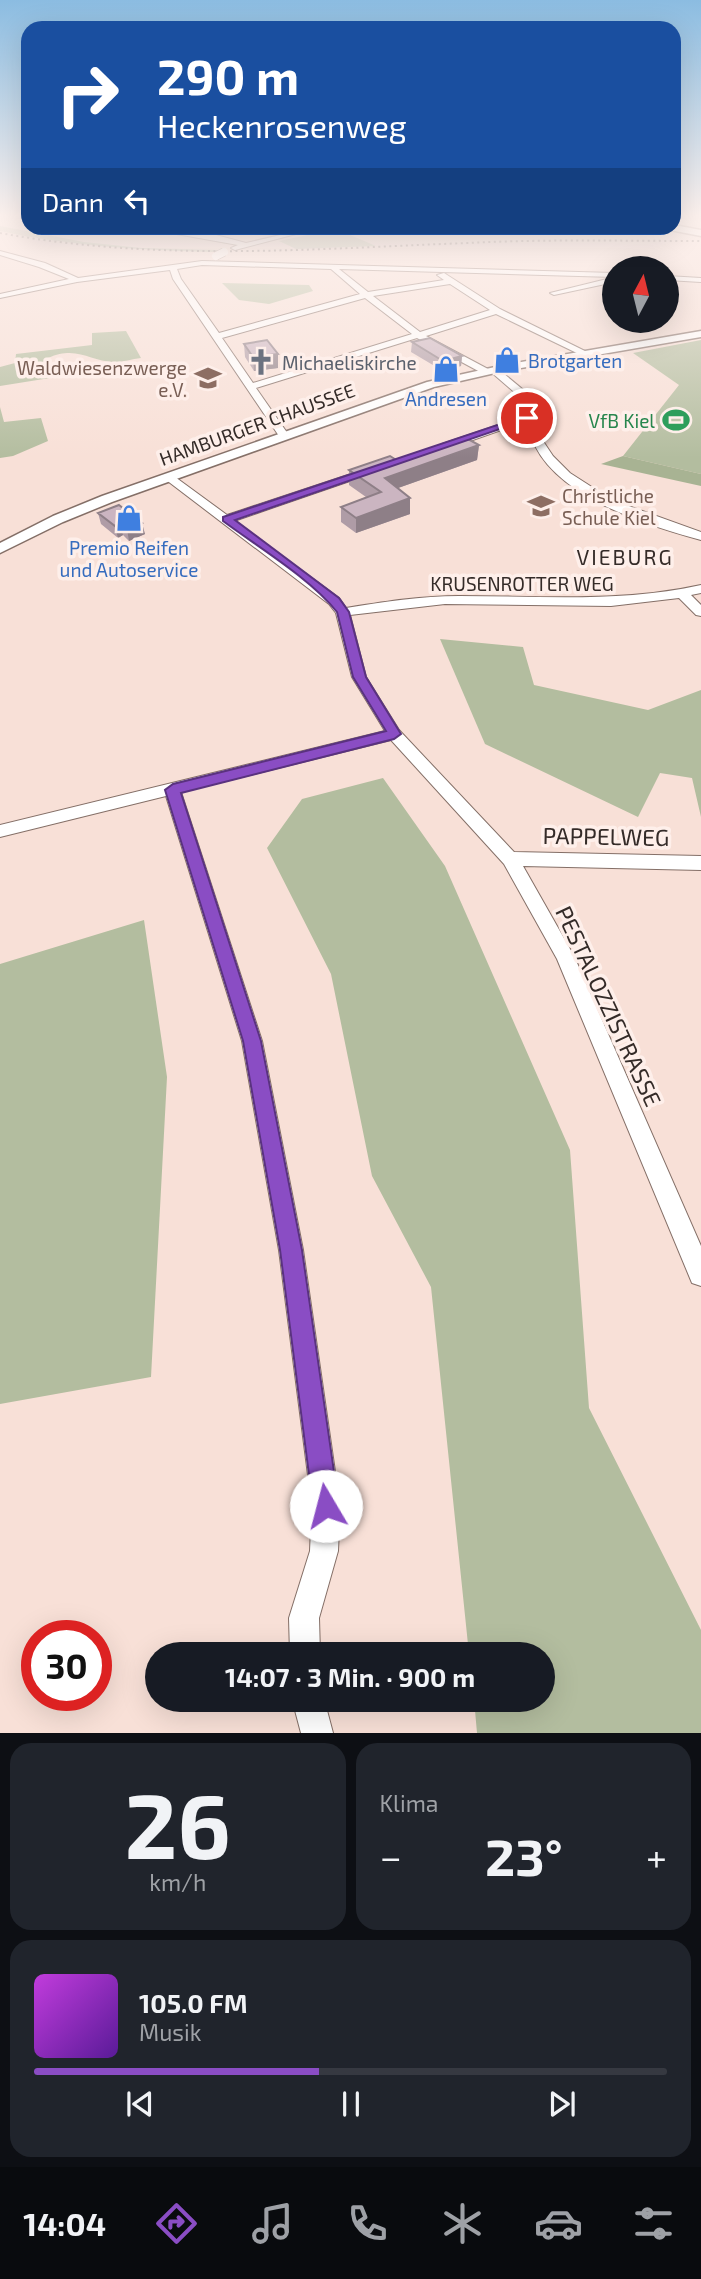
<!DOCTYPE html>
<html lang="de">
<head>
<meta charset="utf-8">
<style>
  body { margin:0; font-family:"Exo 2",sans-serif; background:#20242c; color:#f1f3f6; height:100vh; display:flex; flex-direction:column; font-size:26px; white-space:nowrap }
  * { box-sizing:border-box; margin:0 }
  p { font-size:23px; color:#9ea1a6 }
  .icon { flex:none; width:38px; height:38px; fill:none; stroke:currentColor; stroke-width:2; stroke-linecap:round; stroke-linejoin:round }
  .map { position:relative; height:1733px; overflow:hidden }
  .side { display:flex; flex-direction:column; gap:10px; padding:10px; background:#0d0f14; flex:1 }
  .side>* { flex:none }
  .hud { position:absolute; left:21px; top:21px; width:660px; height:214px; border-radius:21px; box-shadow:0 7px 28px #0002; background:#1a4fa0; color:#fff; overflow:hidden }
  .needle { width:46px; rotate:7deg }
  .buttons { position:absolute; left:602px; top:256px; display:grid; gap:14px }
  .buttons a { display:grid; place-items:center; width:77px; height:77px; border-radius:50%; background:#171b24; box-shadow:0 7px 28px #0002; font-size:35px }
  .speed { position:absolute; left:21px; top:1620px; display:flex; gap:14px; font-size:35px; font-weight:700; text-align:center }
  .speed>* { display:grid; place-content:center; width:91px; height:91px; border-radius:50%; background:#171b24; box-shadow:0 7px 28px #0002; line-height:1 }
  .speed .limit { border:10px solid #d22; background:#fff; color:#111 }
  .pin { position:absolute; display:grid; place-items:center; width:60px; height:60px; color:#fff; margin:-30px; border:4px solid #fff; border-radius:50%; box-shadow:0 2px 7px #0007 }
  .me { position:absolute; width:77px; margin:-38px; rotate:352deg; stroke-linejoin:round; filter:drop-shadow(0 0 5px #0008) }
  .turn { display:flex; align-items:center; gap:24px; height:147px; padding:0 21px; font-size:32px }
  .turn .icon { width:91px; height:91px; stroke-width:2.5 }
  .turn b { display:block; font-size:49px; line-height:60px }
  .then { display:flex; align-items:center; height:66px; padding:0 21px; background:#0003; gap:14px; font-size:26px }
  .big { font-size:52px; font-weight:700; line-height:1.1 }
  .side .card { flex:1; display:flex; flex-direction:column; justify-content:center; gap:10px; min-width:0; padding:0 24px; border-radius:21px; background:#20242c }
  .side .dial { align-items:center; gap:0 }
  .dial b { font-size:91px; line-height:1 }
  .song { display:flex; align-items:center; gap:21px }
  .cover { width:84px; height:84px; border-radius:10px; background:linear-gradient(135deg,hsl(290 70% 55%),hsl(270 70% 35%)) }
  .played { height:7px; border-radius:4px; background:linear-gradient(90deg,#8a4dc4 45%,#363941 45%) }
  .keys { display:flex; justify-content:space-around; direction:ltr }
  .heat { display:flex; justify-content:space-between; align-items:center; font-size:38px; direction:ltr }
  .side .tiles { flex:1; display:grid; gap:10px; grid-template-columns:1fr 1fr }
  .card:last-child { grid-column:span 2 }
  .trip { position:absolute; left:145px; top:1642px; width:410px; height:70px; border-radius:35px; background:#171b24; box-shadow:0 7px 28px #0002; font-weight:700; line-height:70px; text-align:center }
  .menu { display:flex; height:112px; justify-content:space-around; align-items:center; background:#090b0e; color:#9ea1a6 }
  .menu .icon { width:49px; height:49px }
  .menu .active { color:#8a4dc4 }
  .menu b { font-size:32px; color:#f1f3f6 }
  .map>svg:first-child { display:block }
  .green { fill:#b3bd9f }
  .forest { fill:#a8b393 }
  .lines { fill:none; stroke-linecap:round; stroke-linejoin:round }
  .minor-casing { stroke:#846f67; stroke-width:2 }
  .major-casing { stroke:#846f67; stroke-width:3 }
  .highway-casing { stroke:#846f67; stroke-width:3 }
  .minor { fill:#fff; fill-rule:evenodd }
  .major { fill:#fff; fill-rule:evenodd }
  .highway { fill:#fff; fill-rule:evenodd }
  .rail { stroke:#5c504b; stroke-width:2; stroke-dasharray:2 3.5; stroke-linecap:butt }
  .minor-bridge-casing { stroke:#846f67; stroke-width:9; stroke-linecap:butt }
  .minor-bridge { stroke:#fff; stroke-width:8 }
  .wall { fill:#af9ca6 }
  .shaded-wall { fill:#8e7f87 }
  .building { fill:#cbb5c1; stroke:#8e7f87; stroke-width:2 }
  .route { fill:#8a4dc4; stroke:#5a327f; stroke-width:2 }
  .labels { text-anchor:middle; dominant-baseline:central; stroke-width:7; stroke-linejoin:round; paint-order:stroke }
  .far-shop-label { font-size:19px; fill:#366cbe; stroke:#feefea }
  .far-worship-label { font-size:19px; fill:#5b616d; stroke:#feefea; text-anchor:start }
  .far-education-label { font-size:19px; fill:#785e54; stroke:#feefea; text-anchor:end }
  .far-leisure-label { font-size:19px; fill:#27864d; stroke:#feefea; text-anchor:end }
  .far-street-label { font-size:19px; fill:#342b28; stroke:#feefea }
  .far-quarter-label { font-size:21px; letter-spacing:2px; fill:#342b28; stroke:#feefea }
  .street-label { font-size:23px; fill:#342b28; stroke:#feefea }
</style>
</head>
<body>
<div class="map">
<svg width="701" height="1733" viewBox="0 0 701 1733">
  <rect width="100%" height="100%" fill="#f8e0d7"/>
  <path class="green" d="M0,226l84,16 58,6 79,2 -8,2c-72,-2 -143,-6 -213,-21z
    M336,229l40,17 -80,3 -17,-8z
    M222,283l87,2 4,6 -44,13 -30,-4z
    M126,331l15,27c-9,1 -18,4 -27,4 -24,0 -36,-17 -66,-4l2,20 -50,8v-19l15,-4 1,-9 76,-9v-12z
    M701,340v134l-78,-18 56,-71 -46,-32z
    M0,407l4,15 37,-4 7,23 -35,15 -13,2z
    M440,639l83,8 11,38 114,25 53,-20v127l-9,-39 -32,-5 -22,44 -153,-73z
    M383,778l62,88 125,284 19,258 112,222v103h-224l-3,-34h68v-45h-73l-38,-367 -59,-111 -41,-202 -64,-126 35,-49z
    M144,920l23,157 -16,300 -151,27v-440z"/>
  <path class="forest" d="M623,456l78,18v12l-100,-22z"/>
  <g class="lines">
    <defs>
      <path id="minor" d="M143,228l73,7 30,8 64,-15h9l-84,22 -4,-2 7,-3z
        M0,251l45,12 33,15 124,-17 412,12v4l-275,-8 29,23 76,-12 -7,-5 7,-2 56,36 91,45 -8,2 -87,-42 -70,22 62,33v4h-6l-65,-35 -161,50 32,46 -5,3 -4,-1 -106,-157 -3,-9 -93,12 -77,16v-4l69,-15 -30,-12 -39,-12zM202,265l129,4 29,25 -141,39 -38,-54 -4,-10zM450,284l40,26 -70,22 -47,-36zM365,298l47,36 -159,49 -31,-45z
        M667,276l34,2v4l-34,-2z
        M607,279l3,4 -56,12 -4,-2z
        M491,368h6l47,39 -3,31 12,18 17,17 42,27 89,32v8c-55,-15 -150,-44 -170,-104l-24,-8 -57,20h-8v-4l65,-22 25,8 3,-20 -44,-38z
        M369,468l5,3 -1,2 -139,48 105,77 7,10c38,-6 75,-12 113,-12 82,0 161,7 242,-11v8l-10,2 10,10v11l-5,-1 -17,-17 -68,8 -166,-2 -95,11 16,62 33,53 115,122 187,4v14l-178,-4 51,90 127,290v40l-9,-3 -135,-324 -53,-95 -113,-124 -210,52 81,249 41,209 37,256 -2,45 -19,67 1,36h-30l-1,-36 21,-67 2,-45 -33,-256 -37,-209 -76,-245 -166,41v-12l385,-94 -33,-54 -16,-64 -7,-9 -168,-128 10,-2 56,41z
        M292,1699h32l9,34h-32z"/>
      <path id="major" d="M701,331v6l-197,34 -70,16 -322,115 -49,20 -63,31v-10l53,-27 49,-20 325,-114 77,-17z"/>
      <path id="highway" d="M674,225l27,5v6l-31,-6 -2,-2h6z"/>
    </defs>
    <use href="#minor" class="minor-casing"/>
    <use href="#major" class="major-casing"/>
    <use href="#highway" class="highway-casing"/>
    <use href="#minor" class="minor"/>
    <use href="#major" class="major"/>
    <use href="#highway" class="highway"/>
    <path class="rail" d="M0,233c159,29 307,16 467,10 78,-4 156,-2 234,-2"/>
    <defs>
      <path id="minor-bridge" d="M216,256l8,-4"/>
    </defs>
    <use href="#minor-bridge" class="minor-bridge-casing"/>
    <use href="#minor-bridge" class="minor-bridge"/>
  </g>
  <path class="wall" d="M412,342l50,14 -1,10 -18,5 -32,-19z
    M244,344l34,24 -24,3 -9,-14z
    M479,445l-2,15 -79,28 12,10v16l-54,19 -15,-11v-15l25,-10 -17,-12v-15z
    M98,513l47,21 -16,7 -6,-6 -5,3 -17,-14z"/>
  <path class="shaded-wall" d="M278,354v14l-24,3 -1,-14z
    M462,356l-1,10 -18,5v-10z
    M479,445l-2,15 -93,33 1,-15z
    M410,498v16l-54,19v-15z
    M142,523l3,11 -16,7 -2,-12z
    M120,524l3,11 -5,3 -3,-12z"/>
  <path class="building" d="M430,338l32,18 -19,5 -31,-19z
    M267,340l11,14 -25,3 -9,-13z
    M466,438l13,7 -94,33 25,20 -54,20 -15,-11 40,-15 -32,-22 41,-14 8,5z
    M119,505l23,18 -15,6 -7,-5 -5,2 -17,-13z"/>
  <linearGradient id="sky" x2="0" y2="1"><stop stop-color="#8bbce1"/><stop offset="0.47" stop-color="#fcf1ed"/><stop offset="1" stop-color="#fcf1ed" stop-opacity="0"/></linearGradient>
  <rect width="701" height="458" fill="url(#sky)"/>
  <path class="route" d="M524,416l8,2 -297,102 104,78 10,14 17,65 35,57 -7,5 -213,54 80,248 41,209 37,256 -4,9 -9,4 -9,-4 -4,-9 -33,-256 -37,-209 -78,-251 8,-6 213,-53 -33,-54 -16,-65c-26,-33 -79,-65 -114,-91v-4z"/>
  <defs>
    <symbol id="shop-bare" viewBox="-9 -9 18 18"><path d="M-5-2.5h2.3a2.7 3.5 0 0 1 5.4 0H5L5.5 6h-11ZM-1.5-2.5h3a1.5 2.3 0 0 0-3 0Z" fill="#3f7fe0" stroke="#feefea" stroke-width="2.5" paint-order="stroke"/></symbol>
    <symbol id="church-bare" viewBox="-9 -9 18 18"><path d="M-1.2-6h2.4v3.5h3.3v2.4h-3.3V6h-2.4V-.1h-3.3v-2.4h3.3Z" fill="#6b7280" stroke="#feefea" stroke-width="2.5" paint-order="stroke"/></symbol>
    <symbol id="school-bare" viewBox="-9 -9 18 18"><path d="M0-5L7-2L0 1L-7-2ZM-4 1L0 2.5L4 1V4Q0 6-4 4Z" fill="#8d6e63" stroke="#feefea" stroke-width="2.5" paint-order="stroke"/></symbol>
    <symbol id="stadium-bare" viewBox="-9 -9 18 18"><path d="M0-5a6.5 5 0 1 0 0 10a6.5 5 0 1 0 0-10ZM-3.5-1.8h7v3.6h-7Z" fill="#2e9e5b" stroke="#feefea" stroke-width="2.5" paint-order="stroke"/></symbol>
  </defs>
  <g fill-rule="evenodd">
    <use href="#shop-bare" x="488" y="341" width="38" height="38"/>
    <use href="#church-bare" x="242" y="343" width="38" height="38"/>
    <use href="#shop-bare" x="427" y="350" width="38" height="38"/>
    <use href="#school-bare" x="189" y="359" width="38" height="38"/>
    <use href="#stadium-bare" x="657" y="401" width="38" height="38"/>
    <use href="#school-bare" x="522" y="487" width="38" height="38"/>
    <use href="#shop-bare" x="110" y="499" width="38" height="38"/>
  </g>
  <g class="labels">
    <g class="far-shop-label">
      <text x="528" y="360" text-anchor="start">Brotgarten</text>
      <text x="446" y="398">Andresen</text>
      <text x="129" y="547">Premio Reifen<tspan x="129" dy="22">und Autoservice</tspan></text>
    </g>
    <g class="far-worship-label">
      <text x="282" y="362">Michaeliskirche</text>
    </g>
    <g class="far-education-label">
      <text x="187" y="367">Waldwiesenzwerge<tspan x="187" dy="22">e.V.</tspan></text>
      <text x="562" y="495" text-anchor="start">Christliche<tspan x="562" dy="22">Schule Kiel</tspan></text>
    </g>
    <g class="far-leisure-label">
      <text x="655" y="420">VfB Kiel</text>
    </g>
    <g class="far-street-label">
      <text transform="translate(257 424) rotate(-20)">HAMBURGER CHAUSSEE</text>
      <text x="522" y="583">KRUSENROTTER WEG</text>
    </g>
    <g class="far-quarter-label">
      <text x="625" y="556">VIEBURG</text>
    </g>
    <g class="street-label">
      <text transform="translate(606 836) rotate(1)">PAPPELWEG</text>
      <text transform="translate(609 1006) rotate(65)">PESTALOZZISTRASSE</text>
    </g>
  </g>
</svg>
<div class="buttons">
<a><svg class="needle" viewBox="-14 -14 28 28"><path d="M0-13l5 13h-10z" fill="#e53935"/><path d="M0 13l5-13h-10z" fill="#9ea1a6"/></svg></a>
</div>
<div class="speed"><div class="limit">30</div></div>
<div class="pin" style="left:527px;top:418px;background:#d93025"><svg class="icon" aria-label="arrive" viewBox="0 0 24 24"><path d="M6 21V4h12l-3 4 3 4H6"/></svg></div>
<svg class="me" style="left:326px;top:1506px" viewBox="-20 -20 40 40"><circle r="19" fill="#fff"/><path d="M0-13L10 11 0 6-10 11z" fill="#8a4dc4"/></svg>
<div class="trip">14:07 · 3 Min. · 900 m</div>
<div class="hud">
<div class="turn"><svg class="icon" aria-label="right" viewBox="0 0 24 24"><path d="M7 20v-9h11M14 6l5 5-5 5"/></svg><div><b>290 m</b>Heckenrosenweg</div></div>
<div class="then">Dann<svg class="icon" aria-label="left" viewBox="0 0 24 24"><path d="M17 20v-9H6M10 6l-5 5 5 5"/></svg></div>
</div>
</div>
<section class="side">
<div class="tiles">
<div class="card dial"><b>26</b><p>km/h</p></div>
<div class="card"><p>Klima</p>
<div class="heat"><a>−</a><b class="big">23°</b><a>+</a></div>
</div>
<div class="card">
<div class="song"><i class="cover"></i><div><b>105.0 FM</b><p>Musik</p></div></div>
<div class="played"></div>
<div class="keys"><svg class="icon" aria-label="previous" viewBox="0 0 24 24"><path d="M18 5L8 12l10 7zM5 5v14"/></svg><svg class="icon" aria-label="pause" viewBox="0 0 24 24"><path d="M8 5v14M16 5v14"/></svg><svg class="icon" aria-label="next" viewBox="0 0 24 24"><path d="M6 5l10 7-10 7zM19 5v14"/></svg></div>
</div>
</div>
</section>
<nav class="menu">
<b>14:04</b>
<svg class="icon active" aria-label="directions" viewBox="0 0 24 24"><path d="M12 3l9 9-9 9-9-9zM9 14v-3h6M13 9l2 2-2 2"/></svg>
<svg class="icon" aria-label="music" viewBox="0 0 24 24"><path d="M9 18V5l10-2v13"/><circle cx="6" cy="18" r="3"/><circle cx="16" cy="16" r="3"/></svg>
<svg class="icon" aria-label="phone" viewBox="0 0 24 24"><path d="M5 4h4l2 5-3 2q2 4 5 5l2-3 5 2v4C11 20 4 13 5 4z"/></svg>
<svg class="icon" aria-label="climate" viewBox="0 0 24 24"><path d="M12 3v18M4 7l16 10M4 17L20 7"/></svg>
<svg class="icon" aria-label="car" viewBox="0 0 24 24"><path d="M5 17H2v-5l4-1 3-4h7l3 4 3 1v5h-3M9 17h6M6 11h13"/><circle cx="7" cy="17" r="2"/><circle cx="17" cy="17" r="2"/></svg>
<svg class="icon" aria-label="filters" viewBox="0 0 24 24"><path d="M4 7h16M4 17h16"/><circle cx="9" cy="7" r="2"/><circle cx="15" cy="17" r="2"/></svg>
</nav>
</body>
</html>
